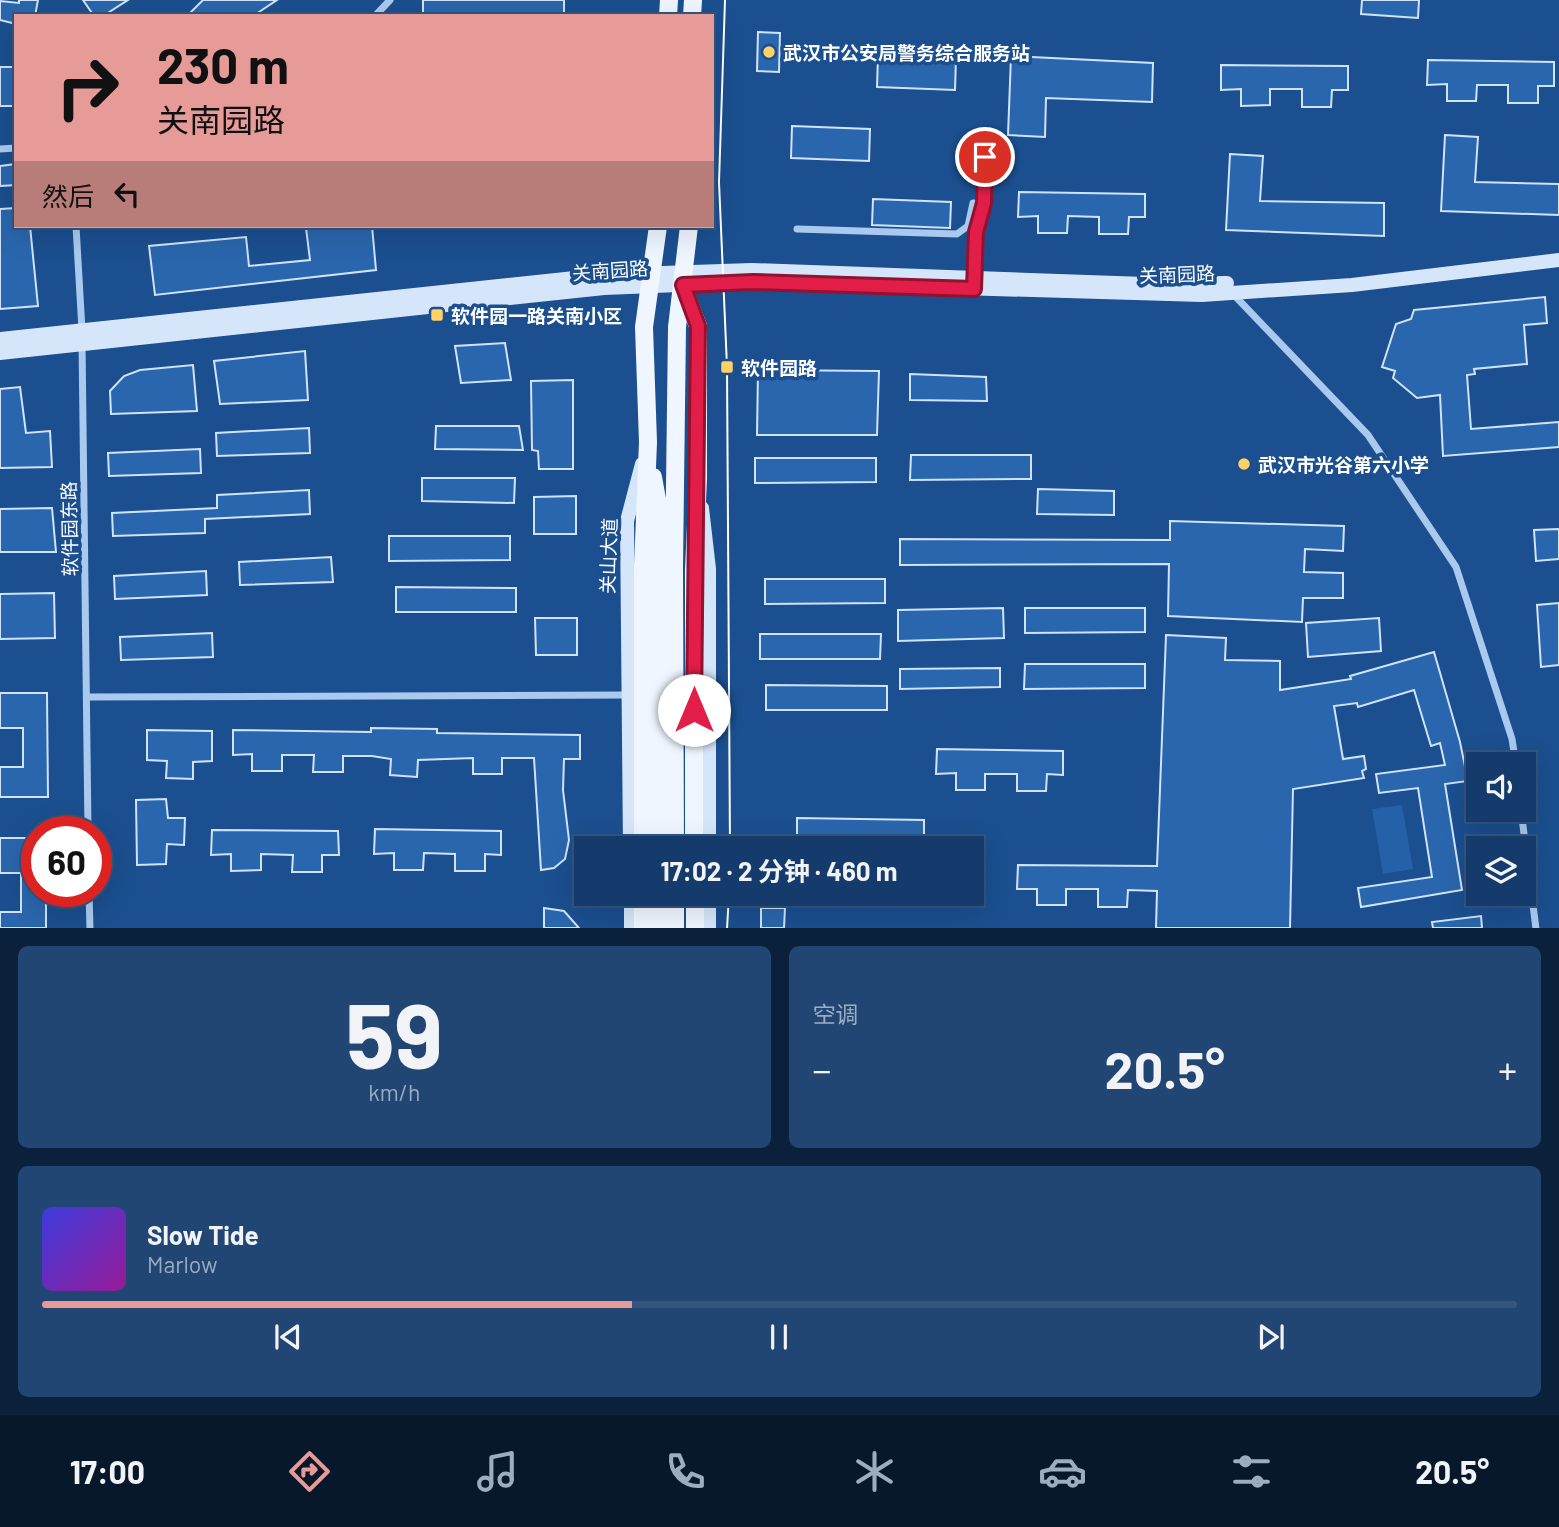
<!DOCTYPE html>
<html lang="zh">
<head>
<meta charset="utf-8">
<style>
  body { margin:0; font-family:Barlow,"Noto Sans SC",sans-serif; background:#214673; color:#f1f3f6; height:100vh; display:flex; flex-direction:column; font-size:26px; white-space:nowrap }
  * { box-sizing:border-box; margin:0 }
  p { font-size:23px; color:#9dadc1 }
  .icon { flex:none; width:38px; height:38px; fill:none; stroke:currentColor; stroke-width:2; stroke-linecap:round; stroke-linejoin:round }
  .map { position:relative; height:928px; overflow:hidden }
  .side { display:flex; flex-direction:column; gap:18px; padding:18px; background:#0b203b; flex:1 }
  .side>* { flex:none }
  .hud { position:absolute; left:14px; top:14px; width:700px; height:214px; border-radius:0px; box-shadow:0 7px 28px #0002,0 0 0 2px #33557e; background:#e69b98; color:#111; overflow:hidden }
  .controls { position:absolute; left:1466px; top:752px; display:grid; gap:14px }
  .controls a { display:grid; place-items:center; width:70px; height:70px; border-radius:0px; background:#143b6b; box-shadow:0 7px 28px #0002,0 0 0 2px #33557e; font-size:35px }
  .speed { position:absolute; left:21px; top:816px; display:flex; gap:14px; font-size:35px; font-weight:700; text-align:center }
  .speed>* { display:grid; place-content:center; width:91px; height:91px; border-radius:50%; background:#143b6b; box-shadow:0 7px 28px #0002,0 0 0 2px #33557e; line-height:1 }
  .speed .limit { border:10px solid #d22; background:#fff; color:#111 }
  .pin { position:absolute; display:grid; place-items:center; width:60px; height:60px; color:#fff; margin:-30px; border:4px solid #fff; border-radius:50%; box-shadow:0 2px 7px #0007 }
  .me { position:absolute; width:77px; margin:-38px; rotate:0deg; stroke-linejoin:round; filter:drop-shadow(0 0 5px #0008) }
  .turn { display:flex; align-items:center; gap:24px; height:147px; padding:0 28px; font-size:32px }
  .turn .icon { width:91px; height:91px; stroke-width:2.5 }
  .turn b { display:block; font-size:49px; line-height:60px }
  .then { display:flex; align-items:center; height:66px; padding:0 28px; background:#0003; gap:14px; font-size:26px }
  .big { font-size:52px; font-weight:700; line-height:1.1 }
  .side .tile { flex:1; display:flex; flex-direction:column; justify-content:center; gap:10px; min-width:0; padding:0 24px; border-radius:10px; background:#214673 }
  .side .dial { align-items:center; gap:0 }
  .dial b { font-size:91px; line-height:1 }
  .song { display:flex; align-items:center; gap:21px }
  .cover { width:84px; height:84px; border-radius:10px; background:linear-gradient(135deg,hsl(240 70% 55%),hsl(300 70% 35%)) }
  .played { height:7px; border-radius:4px; background:linear-gradient(90deg,#e69b98 40%,#33557e 40%) }
  .keys { display:flex; justify-content:space-around; direction:ltr }
  .heat { display:flex; justify-content:space-between; align-items:center; font-size:38px; direction:ltr }
  .side .tiles { flex:1; display:grid; gap:18px; grid-template-columns:1fr 1fr }
  .tile:last-child { grid-column:span 2 }
  .trip { position:absolute; left:574px; top:836px; width:410px; height:70px; border-radius:0px; background:#143b6b; box-shadow:0 7px 28px #0002,0 0 0 2px #33557e; font-weight:700; line-height:70px; text-align:center }
  .tab-bar { display:flex; height:112px; justify-content:space-around; align-items:center; background:#08182b; color:#9dadc1 }
  .tab-bar .icon { width:49px; height:49px }
  .tab-bar .current { color:#e69b98 }
  .tab-bar b { font-size:32px; color:#f1f3f6 }
  .map>svg:first-child { display:block }
  .green { fill:#2461a8 }
  .building { fill:#2a66ad; stroke:#cfe3fa; stroke-width:2 }
  .lines { fill:none; stroke-linecap:round; stroke-linejoin:round }
  .minor { stroke:#a9c9ee; stroke-width:7 }
  .secondary { stroke:#d6e6fa; stroke-width:14 }
  .primary { stroke:#f0f6ff; stroke-width:18 }
  .tram { stroke:#fff; stroke-width:2 }
  .primary-bridge { stroke:#f0f6ff; stroke-width:18 }
  .route-casing { stroke:#92132f; stroke-width:18 }
  .route { stroke:#e11d48; stroke-width:12 }
  .poi-dot { fill:#ffd166; stroke:#1b4f8f; stroke-width:2.5 }
  .labels { text-anchor:middle; dominant-baseline:central; stroke-width:7; stroke-linejoin:round; paint-order:stroke }
  .poi-label { font-size:19px; font-weight:bold; fill:#fff; stroke:#1b4f8f; text-anchor:start }
  .street-label { font-size:19px; fill:#fff; stroke:#1b4f8f }
</style>
</head>
<body>
<div class="map">
<svg width="1559" height="929" viewBox="0 0 1559 929">
  <rect width="100%" height="100%" fill="#1b4f8f"/>
  <path class="green" d="M1402,805l11,64 -30,5 -11,-65z"/>
  <path class="building" d="M19,0h19l-3,16h-19v8l-16,-4v-19l19,2z
    M83,0h45l-25,16h-9z
    M203,0h74l-24,16h-66z
    M423,0h141v16h-141z
    M1362,0h57l-1,18 -57,-4z
    M758,32l22,1 -1,39 -22,-1z
    M878,55l78,3 -1,32 -78,-3z
    M1011,56l142,7 -1,39 -106,-4 -1,39 -37,-2z
    M1428,60l126,2v24h-16v17h-30v-18h-31l-1,16h-29v-17l-20,1z
    M1221,65l127,1v24h-16l-1,17h-29v-18h-32v16l-29,1v-17l-20,1z
    M0,67h16v39h-16z
    M792,126l78,3 -1,32 -78,-3z
    M1445,135l33,2 -3,45 84,2v31l-118,-4z
    M1230,154l33,2 -3,45 124,2v33l-158,-6z
    M16,164v21l-16,1v-20z
    M1019,192l126,2v23h-16l-1,17h-29v-17l-31,-1 -1,17h-29v-17l-20,1z
    M873,199l78,3 -1,26 -78,-3z
    M16,208v18h14l8,80 -38,3v-100z
    M331,226h41l4,44 -221,25 -6,-49 97,-9 3,29 61,-6 -4,-32z
    M1545,297l2,26 -23,2 3,39 -53,5 1,5 -8,1 4,54 88,-7v25l-116,9 -3,-61 -23,3 -24,-20 2,-7 -13,-4 14,-43 15,-5 3,-9z
    M505,343l6,37 -50,3 -6,-37z
    M305,351l3,49 -88,4 -6,-43z
    M193,365l4,46 -86,3 -1,-23 14,-15 16,-6z
    M758,370l121,1 -2,64h-120z
    M910,374l76,3 1,24 -77,-1z
    M573,380v89h-34l-1,-18 -6,-1 -1,-69z
    M20,387l6,46 24,-2 2,36 -52,1v-79z
    M436,426h83l4,24 -88,-1z
    M309,428l1,25 -93,3 -1,-23z
    M200,449l1,24 -92,3 -1,-23z
    M911,455h120v24l-121,1z
    M755,458h121v24l-121,1z
    M422,478h93l-1,25 -92,-2z
    M1038,489l76,2v24l-77,-1z
    M309,490l1,24 -105,5v14l-92,3 -1,-23 105,-5v-13z
    M576,496v38h-42v-37z
    M52,508l4,44h-56v-43z
    M1170,521l174,5 -1,25 -38,-2 -1,23 39,1v25h-40l-1,24 -134,-6 1,-52 -269,1v-26l270,1z
    M1559,529v30l-23,2 -2,-31z
    M389,536h121v24l-121,1z
    M331,557l2,25 -93,3 -1,-23z
    M206,571l1,24 -92,4 -1,-23z
    M765,579h120v24l-120,1z
    M396,587l120,1v24h-120z
    M54,593l1,45 -55,1v-45z
    M1559,603v62l-18,2 -4,-62z
    M1003,608l1,30 -106,3v-31z
    M1025,608h120v24l-120,1z
    M535,618h42v37h-41z
    M1379,618l2,33 -73,6 -2,-34z
    M212,633l1,24 -92,3 -1,-23z
    M760,634h121l-1,25h-120z
    M1166,635l60,3 -1,22 55,1v29l71,-11 -1,-3 84,-24 26,90 8,39 -23,3 17,106 -101,17 -3,-19 74,-11 -14,-89 -39,5 -3,-19 69,-9 -5,-22 -9,3 -17,-56 -56,17 -1,-4 -23,3 9,53 21,-3 2,13 -4,2 2,7 -71,11 -3,139h-134l1,-37 -29,-1 -1,17h-29v-18h-32v16h-29v-16h-20l1,-24 139,1z
    M1025,664h120v24l-121,1z
    M1000,668v19l-100,2v-20z
    M766,685l121,1v24h-121z
    M0,693h47l1,104h-48v-30h23v-39h-23z
    M371,728l66,1v4l143,2v24h-16l-1,31 6,50 -4,19 -11,9 -13,2 -7,-112h-32v16h-29v-16l-55,2 -1,17 -27,-2 1,-16 -19,-3h-29v16h-30l1,-17h-32v16h-30v-17l-19,1v-25l138,2z
    M147,730l65,1v30l-19,1v17l-27,-1 1,-17 -20,-1z
    M937,749l126,2v24l-16,-1 -1,17h-29v-17h-32v16h-29v-17l-20,1z
    M166,799l2,19h17l-1,27 -17,-1 -1,20 -29,1 -1,-65z
    M797,818l127,2v24l-16,-1 -1,6h-29v-6h-32v6h-29v-7l-20,1z
    M375,829l126,2v24l-16,-1v17h-30v-17l-31,-1 -1,17h-29v-17l-20,1z
    M212,830l126,1 1,24h-17v17h-30l1,-17 -32,-1v16l-30,1v-17l-20,1z
    M0,838h37v53h9v37h-46v-16h21v-39h-21z
    M544,908l20,3 15,17h-35z
    M761,908h24l-1,20h-23z
    M1481,916l1,12h-49l-1,-6z"/>
  <g class="lines">
    <path class="minor" d="M375,16l15,-16
      M0,149l16,-1
      M76,226l6,104
      M797,229l160,5 11,-8 5,-23h11
      M974,278c2,-41 10,-80 11,-121
      M1234,295l134,140 88,132 56,172 4,26
      M82,342l6,489
      M87,697l541,-2
      M1521,810l15,119
      M89,891l1,38"/>
    <path class="secondary" d="M0,339l603,-64 149,-5 393,14 82,-1
      M0,353l604,-65 149,-6 449,13 150,-10 207,-25
      M702,508l7,61v280
      M630,849l-3,-328 15,-57
      M631,894v35
      M709,894v35"/>
    <path class="primary" d="M668,16l1,-16
      M692,16l1,-16
      M683,287l15,39v152l-4,93
      M653,477l8,45 -1,45
      M674,566l3,-239 12,-101
      M643,567l5,-125 -4,-115 14,-101
      M643,894v35
      M661,894v35
      M675,894v35
      M695,894v35"/>
    <path class="tram" d="M725,0l-6,182 8,185 3,482
      M727,929l2,-35"/>
    <path class="primary-bridge" d="M674,566l1,283
      M643,567v282
      M660,567l1,282
      M694,571v278"/>
  </g>
  <g class="lines">
    <defs>
      <path id="route" d="M694,710l4,-384 -15,-41 70,-3 221,7 2,-57 8,-29 1,-46"/>
    </defs>
    <use href="#route" class="route-casing"/>
    <use href="#route" class="route"/>
  </g>
  <g class="poi-dot">
    <circle cx="769" cy="52" r="7"/>
    <rect x="430" y="308" width="14" height="14" rx="3.5"/>
    <rect x="720" y="360" width="14" height="14" rx="3.5"/>
    <circle cx="1244" cy="464" r="7"/>
  </g>
  <g class="labels">
    <g class="poi-label">
      <text x="783" y="52">武汉市公安局警务综合服务站</text>
      <text x="451" y="315">软件园一路关南小区</text>
      <text x="741" y="367">软件园路</text>
      <text x="1258" y="464">武汉市光谷第六小学</text>
    </g>
    <g class="street-label">
      <text transform="translate(610 270) rotate(-4)">关南园路</text>
      <text transform="translate(1177 274) rotate(-2)">关南园路</text>
      <text transform="translate(69 529) rotate(-91)">软件园东路</text>
      <text transform="translate(608 556) rotate(-88)">关山大道</text>
    </g>
  </g>
</svg>
<div class="controls">
<a><svg class="icon" aria-label="sound" viewBox="0 0 24 24"><path d="M4 9h4l5-4v14l-5-4H4zM17 9q2 3 0 6"/></svg></a>
<a><svg class="icon" aria-label="layers" viewBox="0 0 24 24"><path d="M12 4l9 5-9 5-9-5zM3 14l9 5 9-5"/></svg></a>
</div>
<div class="speed"><div class="limit">60</div></div>
<div class="pin" style="left:985px;top:157px;background:#d93025"><svg class="icon" aria-label="arrive" viewBox="0 0 24 24"><path d="M6 21V4h12l-3 4 3 4H6"/></svg></div>
<svg class="me" style="left:694px;top:710px" viewBox="-20 -20 40 40"><circle r="19" fill="#fff"/><path d="M0-13L10 11 0 6-10 11z" fill="#e11d48"/></svg>
<div class="trip">17:02 · 2 分钟 · 460 m</div>
<div class="hud">
<div class="turn"><svg class="icon" aria-label="right" viewBox="0 0 24 24"><path d="M7 20v-9h11M14 6l5 5-5 5"/></svg><div><b>230 m</b>关南园路</div></div>
<div class="then">然后<svg class="icon" aria-label="left" viewBox="0 0 24 24"><path d="M17 20v-9H6M10 6l-5 5 5 5"/></svg></div>
</div>
</div>
<section class="side">
<div class="tiles">
<div class="tile dial"><b>59</b><p>km/h</p></div>
<div class="tile"><p>空调</p>
<div class="heat"><a>−</a><b class="big">20.5°</b><a>+</a></div>
</div>
<div class="tile">
<div class="song"><i class="cover"></i><div><b>Slow Tide</b><p>Marlow</p></div></div>
<div class="played"></div>
<div class="keys"><svg class="icon" aria-label="previous" viewBox="0 0 24 24"><path d="M18 5L8 12l10 7zM5 5v14"/></svg><svg class="icon" aria-label="pause" viewBox="0 0 24 24"><path d="M8 5v14M16 5v14"/></svg><svg class="icon" aria-label="next" viewBox="0 0 24 24"><path d="M6 5l10 7-10 7zM19 5v14"/></svg></div>
</div>
</div>
</section>
<nav class="tab-bar">
<b>17:00</b>
<svg class="icon current" aria-label="directions" viewBox="0 0 24 24"><path d="M12 3l9 9-9 9-9-9zM9 14v-3h6M13 9l2 2-2 2"/></svg>
<svg class="icon" aria-label="music" viewBox="0 0 24 24"><path d="M9 18V5l10-2v13"/><circle cx="6" cy="18" r="3"/><circle cx="16" cy="16" r="3"/></svg>
<svg class="icon" aria-label="phone" viewBox="0 0 24 24"><path d="M5 4h4l2 5-3 2q2 4 5 5l2-3 5 2v4C11 20 4 13 5 4z"/></svg>
<svg class="icon" aria-label="climate" viewBox="0 0 24 24"><path d="M12 3v18M4 7l16 10M4 17L20 7"/></svg>
<svg class="icon" aria-label="car" viewBox="0 0 24 24"><path d="M5 17H2v-5l4-1 3-4h7l3 4 3 1v5h-3M9 17h6M6 11h13"/><circle cx="7" cy="17" r="2"/><circle cx="17" cy="17" r="2"/></svg>
<svg class="icon" aria-label="filters" viewBox="0 0 24 24"><path d="M4 7h16M4 17h16"/><circle cx="9" cy="7" r="2"/><circle cx="15" cy="17" r="2"/></svg>
<b>20.5°</b>
</nav>
</body>
</html>
